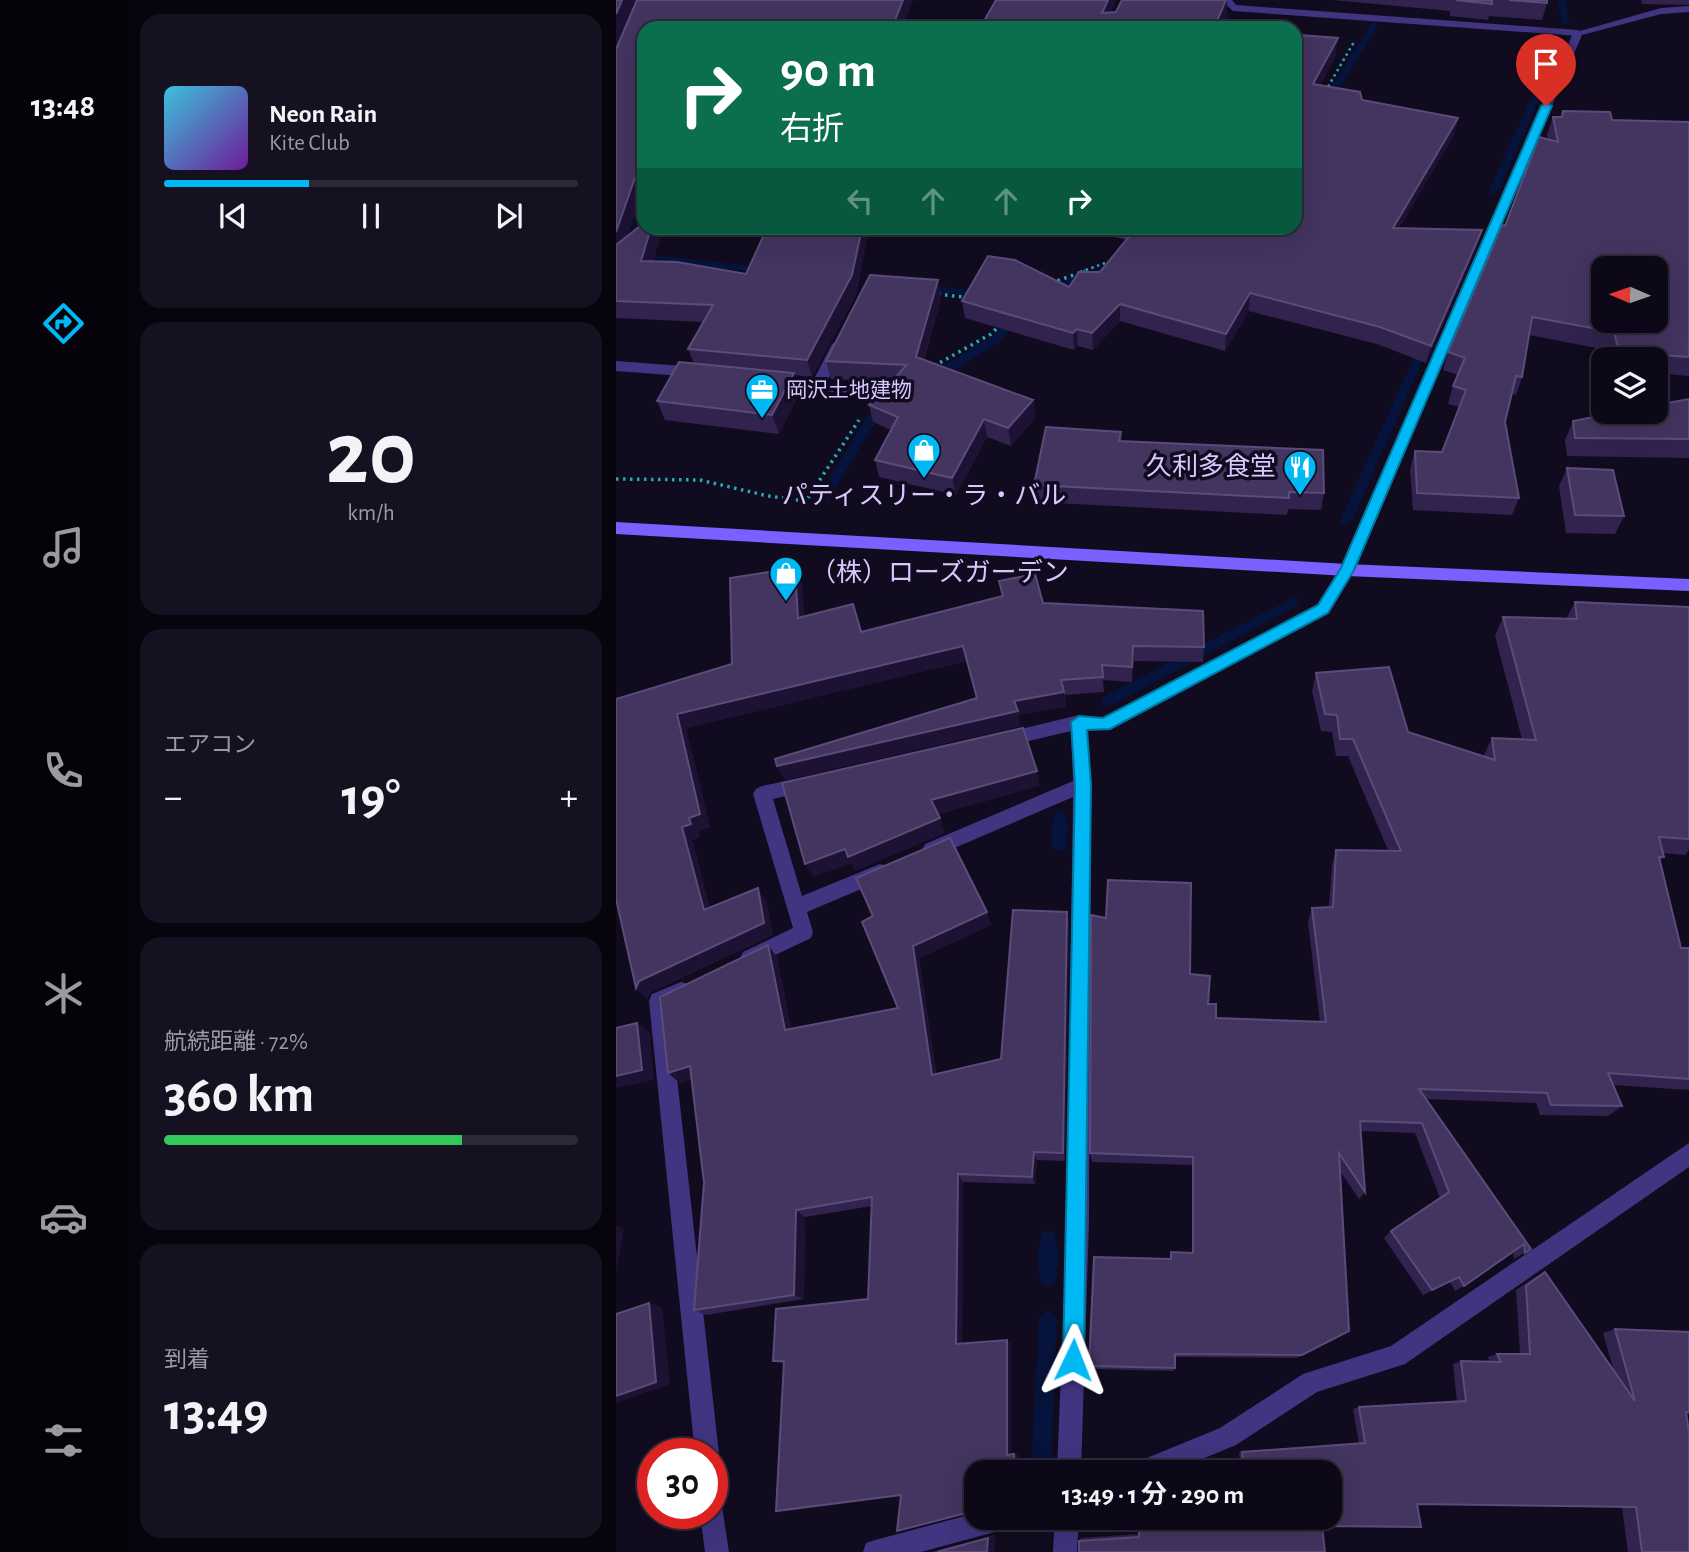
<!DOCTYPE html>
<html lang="ja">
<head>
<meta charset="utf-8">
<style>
  body { margin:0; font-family:"Alegreya Sans","Noto Sans JP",sans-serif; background:#161120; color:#f1f3f6; height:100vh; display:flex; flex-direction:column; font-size:26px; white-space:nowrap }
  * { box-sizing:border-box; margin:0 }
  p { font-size:23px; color:#9a9aa1 }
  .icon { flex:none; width:38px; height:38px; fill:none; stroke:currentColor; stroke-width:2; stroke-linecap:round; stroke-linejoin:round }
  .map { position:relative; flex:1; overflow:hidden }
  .details { display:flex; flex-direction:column; gap:14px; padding:14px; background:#07040d; width:490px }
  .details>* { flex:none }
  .hud { position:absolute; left:21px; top:21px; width:665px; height:214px; border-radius:21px; box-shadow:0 7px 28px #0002,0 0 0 2px #2d2936; background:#0b6e4f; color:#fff; overflow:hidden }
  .needle { width:46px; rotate:272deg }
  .tools { position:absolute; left:975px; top:256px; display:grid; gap:14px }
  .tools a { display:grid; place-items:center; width:77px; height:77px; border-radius:14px; background:#0d0817; box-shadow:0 7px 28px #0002,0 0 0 2px #2d2936; font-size:35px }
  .speed { position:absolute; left:21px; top:1438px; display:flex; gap:14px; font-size:35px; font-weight:700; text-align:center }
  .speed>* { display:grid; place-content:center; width:91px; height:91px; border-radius:50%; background:#0d0817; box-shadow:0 7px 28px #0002,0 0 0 2px #2d2936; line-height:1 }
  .speed .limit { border:10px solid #d22; background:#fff; color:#111 }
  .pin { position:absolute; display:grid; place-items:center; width:60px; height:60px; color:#fff; margin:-72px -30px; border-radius:50% 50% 50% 0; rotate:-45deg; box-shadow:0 0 7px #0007 }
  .pin .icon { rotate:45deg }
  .me { position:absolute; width:77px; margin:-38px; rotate:2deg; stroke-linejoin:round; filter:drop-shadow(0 0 5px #0008) }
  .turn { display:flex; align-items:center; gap:24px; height:147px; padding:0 28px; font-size:32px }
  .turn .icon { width:91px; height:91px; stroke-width:2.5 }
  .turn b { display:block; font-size:49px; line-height:60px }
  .lanes { display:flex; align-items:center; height:66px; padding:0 28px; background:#0003; justify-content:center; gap:35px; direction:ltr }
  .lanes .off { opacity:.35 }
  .big { font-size:52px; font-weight:700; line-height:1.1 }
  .details .widget { flex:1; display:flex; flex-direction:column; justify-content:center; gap:10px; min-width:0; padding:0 24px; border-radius:21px; background:#161120 }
  .details .dial { align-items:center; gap:0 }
  .dial b { font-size:91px; line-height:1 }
  .song { display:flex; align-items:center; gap:21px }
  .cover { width:84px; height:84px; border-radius:10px; background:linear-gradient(135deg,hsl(190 70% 55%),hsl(280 70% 35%)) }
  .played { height:7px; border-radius:4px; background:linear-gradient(90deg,#00b9f4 35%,#2d2936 35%) }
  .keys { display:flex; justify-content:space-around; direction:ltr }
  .heat { display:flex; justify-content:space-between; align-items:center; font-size:38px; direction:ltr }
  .charge { height:10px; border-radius:5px; background:linear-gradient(90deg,#34c759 72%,#2d2936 0) }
  .trip { position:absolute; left:348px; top:1460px; width:378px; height:70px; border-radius:21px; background:#0d0817; box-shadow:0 7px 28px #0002,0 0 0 2px #2d2936; font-weight:700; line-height:70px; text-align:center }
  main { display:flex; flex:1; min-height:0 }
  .menu { display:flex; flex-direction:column; width:126px; justify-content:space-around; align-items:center; background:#050309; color:#9a9aa1 }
  .menu .icon { width:49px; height:49px }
  .menu .active { color:#00b9f4 }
  .menu b { font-size:32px; color:#f1f3f6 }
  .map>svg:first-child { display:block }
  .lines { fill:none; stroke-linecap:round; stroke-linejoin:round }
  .stream { fill:#06133c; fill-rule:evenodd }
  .path-far1 { stroke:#27a9b5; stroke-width:2.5; stroke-dasharray:2.5 3.5; stroke-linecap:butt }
  .path { stroke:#27a9b5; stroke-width:3.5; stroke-dasharray:2.5 4.5; stroke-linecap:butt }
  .lane { fill:#413480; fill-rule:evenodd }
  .street { fill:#413480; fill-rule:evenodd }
  .secondary { fill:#7a60ff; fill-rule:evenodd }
  .wall { fill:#31234d }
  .shaded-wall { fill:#1d1233 }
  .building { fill:#433460; stroke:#5a4c79; stroke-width:2; fill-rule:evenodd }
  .route { fill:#00b9f4; stroke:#00789f; stroke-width:2 }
  .labels { text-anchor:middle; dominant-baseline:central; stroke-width:7; stroke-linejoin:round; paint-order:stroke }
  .far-poi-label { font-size:21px; fill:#d7c9ff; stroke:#110b1f; text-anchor:start }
  .poi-label { font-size:26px; fill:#d7c9ff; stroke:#110b1f; text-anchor:end }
</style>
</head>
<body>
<main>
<nav class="menu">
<b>13:48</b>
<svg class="icon active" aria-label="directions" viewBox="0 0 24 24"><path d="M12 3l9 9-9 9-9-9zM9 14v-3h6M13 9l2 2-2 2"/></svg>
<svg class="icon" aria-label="music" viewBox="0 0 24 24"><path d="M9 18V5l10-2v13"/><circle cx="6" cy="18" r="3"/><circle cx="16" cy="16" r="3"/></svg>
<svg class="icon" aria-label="phone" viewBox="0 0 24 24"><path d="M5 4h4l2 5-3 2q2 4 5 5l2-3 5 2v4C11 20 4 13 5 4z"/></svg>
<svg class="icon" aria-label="climate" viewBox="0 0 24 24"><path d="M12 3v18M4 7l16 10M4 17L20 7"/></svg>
<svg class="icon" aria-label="car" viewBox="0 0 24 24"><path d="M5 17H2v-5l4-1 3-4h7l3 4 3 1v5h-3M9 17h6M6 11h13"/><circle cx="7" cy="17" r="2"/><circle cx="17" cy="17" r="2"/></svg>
<svg class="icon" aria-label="filters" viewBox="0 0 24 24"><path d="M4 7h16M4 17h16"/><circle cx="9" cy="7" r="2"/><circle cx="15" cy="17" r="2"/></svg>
</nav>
<section class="details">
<div class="widget">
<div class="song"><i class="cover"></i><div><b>Neon Rain</b><p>Kite Club</p></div></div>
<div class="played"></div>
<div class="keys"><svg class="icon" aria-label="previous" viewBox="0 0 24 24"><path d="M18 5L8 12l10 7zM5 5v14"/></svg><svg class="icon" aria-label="pause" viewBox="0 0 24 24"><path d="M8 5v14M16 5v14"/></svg><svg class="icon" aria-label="next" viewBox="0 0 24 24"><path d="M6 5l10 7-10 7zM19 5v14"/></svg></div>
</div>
<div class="widget dial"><b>20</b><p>km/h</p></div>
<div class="widget"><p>エアコン</p>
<div class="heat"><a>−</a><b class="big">19°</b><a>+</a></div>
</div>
<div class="widget"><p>航続距離 · 72%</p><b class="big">360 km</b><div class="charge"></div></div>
<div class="widget"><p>到着</p><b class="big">13:49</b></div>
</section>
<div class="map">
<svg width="1073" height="1552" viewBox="0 0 1073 1552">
  <rect width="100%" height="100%" fill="#110b1f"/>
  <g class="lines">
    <path class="stream" d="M942,0h8l3,25 -7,-2z
      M604,10l7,2 7,12 -2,4h-8l2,-4 -7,-12z
      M756,22l7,2 -49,80h-6l-2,-2z
      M943,38l7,2 -68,152 -8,2 -2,-2z
      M22,220l5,3v31l122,13 5,3 -5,3 -131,-14 -1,-33 -17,1v-6z
      M502,261l4,1v4l-74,26 -4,1 -5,-3z
      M305,284l64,8 5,3 -5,3 -68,-9v-4z
      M398,314l5,3 -20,26 -62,37h-8v-6l62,-37 19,-22z
      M810,338l5,4 -79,178 -6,4 -4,-1 -2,-3 81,-178z
      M270,402l6,4 -2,3 -16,15 -46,76h-8l-2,-3 48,-79z
      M678,597l6,5 -2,3 -185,100h-10l-2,-4 2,-4z
      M444,811l5,2c4,9 3,27 -1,37l-5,1 -5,-1c-4,-10 -3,-28 1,-37z
      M432,1230l6,3c5,13 6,38 0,50l-6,3 -6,-3c-6,-12 -5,-37 0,-50z
      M432,1311l6,3 3,6 -6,146 -3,6h-14l-3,-6 8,-146 3,-6z"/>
    <path class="path-far1" d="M709,92l29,-50
      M464,272l28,-10"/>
    <path class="path" d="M435,283l34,-12
      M322,294l33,4
      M318,366l57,-32 9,-9
      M0,479l84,1 68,16 38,5 53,-81"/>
    <path class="lane" d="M605,0h11l4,5 342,25 5,3 -5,3 -345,-25z
      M223,340l7,4 -20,39 61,8 5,2v6l-119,-14 -7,-5 7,-5 40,6 19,-37z
      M0,361l80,6 7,5 -7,5 -80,-6z"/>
    <path class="street" d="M1073,6v6l-28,2 -79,21 -227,535 -26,43 -219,117h-22l3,55 -2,436 -8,251h-24l10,-251 6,-424 -142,61 -6,-2 -3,-6 3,-6 148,-63 -2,-50 -68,16 -6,-2 -3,-5 3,-5 82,-20 23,3 215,-113 23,-37 233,-535 88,-25z
      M466,228h23l32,6 4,-6h12l-8,13 -4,1 -53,-10z
      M189,777l6,3 3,5 -3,5 -38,9 29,97 78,-32 7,2 2,6 -2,6 -80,34 6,20 -2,6 -61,29 -7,-3 -3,-6 3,-6 50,-24 -40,-134 3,-5 6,-3z
      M65,982l7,2 3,7 -3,7 -19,8 50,448 -7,10v-10h-17l-46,-453 3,-7z
      M1073,1143v24l-284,197 -88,28 -81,53 -65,27h-43l4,-8 88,-36 83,-54 88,-28z
      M96,1497l9,3 8,52h-24l-5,-38h12z
      M360,1513v4h42l-3,9 -9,3 -85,23h-58l3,-9 9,-3z
      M439,1517h24l-2,35h-24z"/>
    <path class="secondary" d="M0,522l731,42 342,15v12l-342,-15 -731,-42z"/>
  </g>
  <path class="wall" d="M21,0h276l-11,28h-258l-16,208 16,-8h16l2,4 -9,29 204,32 -45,84 -18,-2 6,17 -21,42 -114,-14 -8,-19 37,-38 -6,-14 16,-27 -88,-4v-269z
    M717,0h214v3l-5,17 -53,-4 -1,4 -38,-4v-5z
    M1025,0h48v5l-47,-1z
    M679,41l41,14 -16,30 42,15 96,18 -4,17 -55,93 83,2 -5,17 -51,116 -49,-19 -128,-33 -24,40 -105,-30 -27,29 -15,-4 -4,4 -109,-32 -3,-17 107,-14 31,-15 195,-44z
    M947,111l49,9 77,2v254l-33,-3v-14h-47l-2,-9 -78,-15 -7,42 -6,18 -4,-1 -7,28 14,76 -7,17 -99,-5 -3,-41 5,-18 27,1 18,-45 -12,-3 5,-18 5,-11 -15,-5 5,-18 57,-126 43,-86 -1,-5 6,-18h8z
    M325,298l-17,62 109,40 2,18 -24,28 -24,-9 -31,58 -77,-18 -4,-17 16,-30 -18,-8 -4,-17 22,-23 -60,-3 -5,-18z
    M1073,399v59l-122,-2 -2,-16 8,-19z
    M505,432l1,9 202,52 -3,17 -33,-1 -1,6 -251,-13 -2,-17z
    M951,468l57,48 -9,18 -49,-1 -7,-47z
    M383,581l44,22 161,44 -1,15 -69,-1 -2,21 -29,-2 1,12 -39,3 1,11 -48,9 2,11 -235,54 191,-82 -10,-37 -280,67 24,99 -12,4 2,6 -8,3 18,68 56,-7 7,34 -122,57 -4,7 -11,-11 -20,-289 116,-35 70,-80 2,32 55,4 3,12 140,-35z
    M959,602l114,5v243l-4,5 -22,-2 1,4 -4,4 21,87h8v142l-76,-5 9,21 -14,10 -68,-1 -4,-12 -110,-4 105,150 -17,10 -1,-7 -49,34 -9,5 -5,-9 -27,13 -39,-57 7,-7 49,-33 -25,-65 -55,-2 5,61 -6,7 -19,-28 3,164 -46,23 -122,-1 -1,14 -83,-2 -2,-3 82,-107 21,-6v-88l-100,-3 -2,-9 100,-179 26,44 104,4 -12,-100 4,-14 17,-1 3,-42 4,-15h52l-40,-94h-12l-4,-24 -11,-1 -9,-40 4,-18 92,59 76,25v-2l8,-17 30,1 -27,-103 8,-19 63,2z
    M371,912l4,13 -72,33 17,116 65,-15 66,-147 2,12 -4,237 -28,-1 -2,24 -72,-2 -1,162 49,-1v111h7l1,18h-43l-6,40 -69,-17 -117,-131 -11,-3 95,-62 4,-93 -67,11 -1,82 -98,16 -12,-5 10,-127 -13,-104 -11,4 97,-126 14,72 107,-21 -36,-86z
    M929,1272l68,96 -10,-35 12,-4 74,3v82h-3l3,138h-61l-6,-45 -205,-3 -95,22 -243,15 2,-3 58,-4v-17h191v-45h-89l-2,-20 120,-8 -6,-35 6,-2 98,-5 -4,-38 8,-3 29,1 -2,-5 9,-3h23l-4,-64 19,-13z
    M379,1535l-1,17h-63z"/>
  <path class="shaded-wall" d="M6,0h14l-20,46v-32z
    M287,0h10l-11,28h-10z
    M492,0h8l-13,28 -1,-15z
    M610,0h1v14l-7,14h-6z
    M722,38l-2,17 -25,46 2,-17z
    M842,118l-4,17 -65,110 4,-17z
    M28,152v37l-27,79 -1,-3v-33z
    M35,228h9l2,4 -14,46 -7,-17z
    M246,228h7l-12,65 -45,84 -5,-17z
    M866,230l-5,17 -51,116 5,-17z
    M322,280l3,18 -22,77 -3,-18z
    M634,293l-1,18 -24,40 1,-17z
    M504,304v17l-27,29 -1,-17z
    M461,329l1,17 -4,4 -1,-17z
    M178,373l6,19 -21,42 -7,-19z
    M417,400l2,18 -24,28 -3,-18z
    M368,419l3,18 -31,58 -4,-17z
    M179,568l7,16 3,49 -7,-15z
    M347,646l3,15 -280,67 24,99 -12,4 2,6 -8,3 22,82 -10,-12 -22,-83 7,-9 -12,-104z
    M517,646l1,15 -2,21v-15z
    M448,692l2,14 -48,9 2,11 -235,54 -8,-14 237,-65z
    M421,771l3,15 -104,29 -5,-15z
    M324,818l5,15 -90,38 -4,-7 -38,13 -8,-13z
    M142,888l8,13 7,34 -122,57 -4,7 -11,-11 3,-7z
    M371,912l4,13 -72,33 18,127 -5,-10 -19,-129z
    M451,912l2,12 -4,237 -2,-8z
    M152,945l9,12 17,83 -9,-10z
    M21,1023l13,10 4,47 -38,8v-12z
    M74,1066l11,10 -21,7 -12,-10z
    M418,1152l3,8 -2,24 -3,-7z
    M342,1174l5,8 -1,166 -6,-4z
    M180,1210l9,7 -1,82 -10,-4z
    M0,1225l8,4 -8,43z
    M33,1303l13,4 8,77 -54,19v-7z
    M391,1340l4,3v112h-4z
    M398,1454h4l1,18h-4z
    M379,1535l-1,17h-7l1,-14z"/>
  <path class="building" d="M0,0h6l-6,14z
    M21,0h266l-11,28h-49l-63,-8 -2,8h-134v124l-28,80v-183z
    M380,0h112l-6,13 14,-1 6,-12h104l-12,28h-234z
    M840,0h36v4z
    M893,0h38v3z
    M683,35l39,3 -25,46 47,8 2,8 96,18 -65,110 89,2 -51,116 -51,-19 -130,-34 -24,41 -106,-30 -28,29 -15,-4 -4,4 -111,-32 26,-45 27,4 54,27 10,-15h21l36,-44h159v-187z
    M947,111l47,1 2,8 77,2v235l-70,-5 -5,-20 -82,-15 -10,60 -6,-1 -11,46 14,76 -102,-5 -2,-42 27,1 24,-62 -13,-4 12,-28 -17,-6 54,-127 3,1 34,-89 19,5 -5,-25h9zM987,268h53v52h-53z
    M28,223v5h7l-10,33 36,1 69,12 21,-46h95l-10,47 -45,85 -119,-11 25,-44 -97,-4v-56z
    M254,275l68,5 -22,77 117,43 -25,28 -24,-9 -32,59 -77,-18 23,-43 -29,-12 38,-40 -81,-4z
    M63,362l115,11 -22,42 -115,-14z
    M1073,399v40l-114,-1 -2,-17 51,-10h32v-6z
    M430,427l75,5 -2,9 204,9 1,43 -35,-1v6l-255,-13z
    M951,468l46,2 11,46 -49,-1z
    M179,568l3,50 55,-14 8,28 142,-36 -4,-15 36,-7 8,29 160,8 1,36 -71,-1 -1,21 -30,-2 1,12 -42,3 3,12 -50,9 4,10 -241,55 -2,-7 202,-61 -14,-52 -286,68 23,100 -11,4 2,6 -9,3 22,83 54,-22 6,35 -125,58 -3,7 -20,-89v-200l116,-35 -2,-86z
    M959,602l114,5v232l-30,-2 5,20h-5l22,91h8v131l-81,-6 14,33 -71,-1 -4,-12 -128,-4 112,160 -6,4 -1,-9 -60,42 -5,-9 -27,13 -41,-59 58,-39 -27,-69 -62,-2 5,71 -26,-39 10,178 -47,24 -127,-1v14l-86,-2 5,-109 77,2v-7l22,1v-96l-103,-4 1,-238 15,3 2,-38 83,3 -1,91 20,2 -2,28h8v14l110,4 -14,-114 21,-1 3,-57 65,1 -48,-112h-13l-3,-24 -12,-1 -9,-41 73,-6 19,65 87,28 -3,-22 44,2 -33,-123 74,2z
    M407,728l14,43 -106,29 9,18 -92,39 -3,-8 -40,15 -23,-81z
    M334,838l37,74 -74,34 19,129 69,-16 12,-149 54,2 -4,241 -29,-1 -2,25 -74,-3 -2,170 51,-4v115l7,-1 1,18h-39v44h-3l-3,-4 -73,19 4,-36 -125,16 8,-150h-11l3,-52 92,-10 4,-102 -76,13 -2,85 -100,15 10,-127 -14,-117 -22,7 -8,-76 108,-52 17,85 113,-22 -36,-86 11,-6 -17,-38z
    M21,1023l5,47 -26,6v-48z
    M929,1272l90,129 -20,-72 74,3v80h-3l3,20v120h-47l-6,-45 -219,-3 4,23 -99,-1 3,26h-246v-11l60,-4v-18l19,-2h172v-45h-86l-2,-20 123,-9 -6,-36 107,-6 -5,-40 40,1 -4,-8h33l-4,-68z
    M33,1303l7,79 -40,14v-82z
    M372,1538l-1,14h-50z"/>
  <path class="route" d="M930,103l6,3 -198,464 -26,43 -218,116 -23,1 4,55 -7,575 -4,7 -7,4 -7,-4 -3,-7 12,-575 -4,-63 8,-6 24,2 215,-113 23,-37 200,-462z"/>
  <defs>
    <symbol id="office-pin" viewBox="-11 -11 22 30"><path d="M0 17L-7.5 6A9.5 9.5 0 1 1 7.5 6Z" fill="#00b9f4" stroke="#110b1f"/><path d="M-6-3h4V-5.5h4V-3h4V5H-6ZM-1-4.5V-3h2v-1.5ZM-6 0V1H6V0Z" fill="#fff"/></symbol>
    <symbol id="shop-pin" viewBox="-11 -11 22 30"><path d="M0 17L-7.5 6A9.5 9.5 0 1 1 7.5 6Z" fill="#00b9f4" stroke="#110b1f"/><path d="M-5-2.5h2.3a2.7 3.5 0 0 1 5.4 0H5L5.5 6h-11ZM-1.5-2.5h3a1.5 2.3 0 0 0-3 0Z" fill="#fff"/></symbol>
    <symbol id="restaurant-pin" viewBox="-11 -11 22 30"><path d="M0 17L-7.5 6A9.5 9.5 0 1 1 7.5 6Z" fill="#00b9f4" stroke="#110b1f"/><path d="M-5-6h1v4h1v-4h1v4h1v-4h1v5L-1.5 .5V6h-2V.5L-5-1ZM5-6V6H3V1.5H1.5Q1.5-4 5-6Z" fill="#fff"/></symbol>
  </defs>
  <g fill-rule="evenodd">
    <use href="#office-pin" x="127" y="371" width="38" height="52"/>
    <use href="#shop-pin" x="289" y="431" width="38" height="52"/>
    <use href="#restaurant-pin" x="665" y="448" width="38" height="52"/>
    <use href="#shop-pin" x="151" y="554" width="38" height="52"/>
  </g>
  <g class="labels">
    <g class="far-poi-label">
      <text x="170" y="390">岡沢土地建物</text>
    </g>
    <g class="poi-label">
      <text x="660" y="467">久利多食堂</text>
      <text x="308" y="496" text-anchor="middle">パティスリー・ラ・バル</text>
      <text x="194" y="573" text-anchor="start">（株）ローズガーデン</text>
    </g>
  </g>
</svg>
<div class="tools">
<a><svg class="needle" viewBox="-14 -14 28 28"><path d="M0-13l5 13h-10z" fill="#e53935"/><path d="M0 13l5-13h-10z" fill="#9a9aa1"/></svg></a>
<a><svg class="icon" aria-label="layers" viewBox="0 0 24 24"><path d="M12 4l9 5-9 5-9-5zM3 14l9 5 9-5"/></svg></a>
</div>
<div class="speed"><div class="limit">30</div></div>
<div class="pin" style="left:930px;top:106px;background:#d93025"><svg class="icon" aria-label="arrive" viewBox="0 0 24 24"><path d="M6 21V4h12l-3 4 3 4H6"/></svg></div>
<svg class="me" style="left:457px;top:1360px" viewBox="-20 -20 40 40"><path d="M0-17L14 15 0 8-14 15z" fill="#00b9f4" stroke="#fff" stroke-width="4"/></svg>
<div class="trip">13:49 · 1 分 · 290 m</div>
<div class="hud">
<div class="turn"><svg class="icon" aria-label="right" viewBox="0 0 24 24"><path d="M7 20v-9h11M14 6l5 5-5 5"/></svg><div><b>90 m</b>右折</div></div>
<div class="lanes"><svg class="icon off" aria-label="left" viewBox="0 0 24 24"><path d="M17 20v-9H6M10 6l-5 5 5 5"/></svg><svg class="icon off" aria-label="ahead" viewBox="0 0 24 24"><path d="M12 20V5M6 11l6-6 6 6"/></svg><svg class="icon off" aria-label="ahead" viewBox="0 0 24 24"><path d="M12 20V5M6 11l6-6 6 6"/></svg><svg class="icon" aria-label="right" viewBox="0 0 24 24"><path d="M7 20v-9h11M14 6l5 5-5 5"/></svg></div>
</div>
</div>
</main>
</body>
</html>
